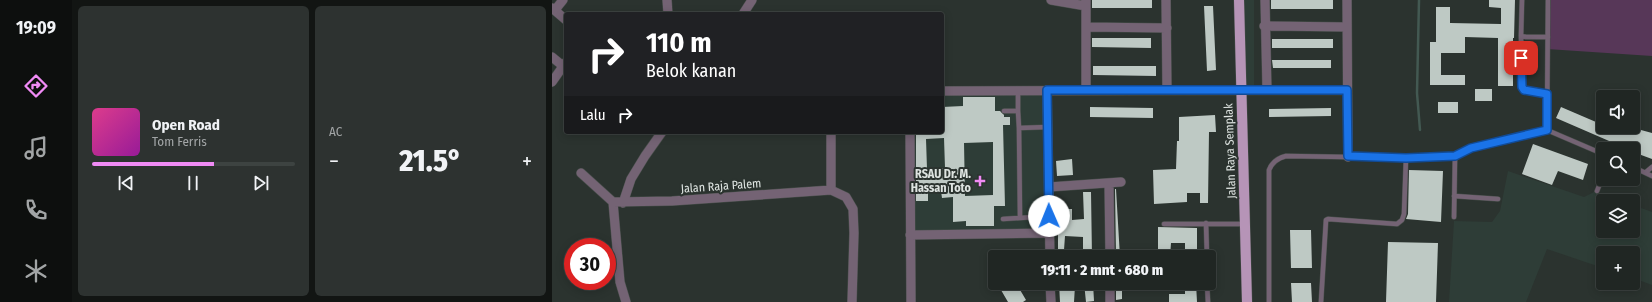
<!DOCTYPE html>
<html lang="id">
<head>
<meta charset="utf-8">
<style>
  body { margin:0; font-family:"Fira Sans Condensed",sans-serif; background:#2d3230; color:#f1f3f6; height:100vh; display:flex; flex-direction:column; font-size:15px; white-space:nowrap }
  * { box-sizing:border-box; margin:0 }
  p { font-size:13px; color:#a2a5a6 }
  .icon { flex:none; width:22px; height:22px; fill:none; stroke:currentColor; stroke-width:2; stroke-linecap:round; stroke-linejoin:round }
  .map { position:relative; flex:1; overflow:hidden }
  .sheet { display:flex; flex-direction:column; gap:6px; padding:6px; background:#121513; width:480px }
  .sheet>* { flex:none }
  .hud { position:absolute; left:12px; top:12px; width:380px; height:122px; border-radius:4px; box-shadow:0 2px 10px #0003,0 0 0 1px #3d4341; background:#202124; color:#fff; overflow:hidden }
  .controls { position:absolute; left:1044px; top:90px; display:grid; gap:8px }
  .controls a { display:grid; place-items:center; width:44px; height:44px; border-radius:4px; background:#202623; box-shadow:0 2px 10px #0003,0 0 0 1px #3d4341; font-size:20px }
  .speed { position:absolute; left:12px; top:238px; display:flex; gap:8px; font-size:20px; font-weight:700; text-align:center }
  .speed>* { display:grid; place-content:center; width:52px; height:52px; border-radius:50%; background:#202623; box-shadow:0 2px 10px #0003,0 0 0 1px #3d4341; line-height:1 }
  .speed .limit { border:6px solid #d22; background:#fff; color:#111 }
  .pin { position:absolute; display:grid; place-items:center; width:34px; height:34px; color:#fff; margin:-17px; border-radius:8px; box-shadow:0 2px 6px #0006 }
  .me { position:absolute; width:44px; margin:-22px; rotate:359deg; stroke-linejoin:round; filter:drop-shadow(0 0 3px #0008) }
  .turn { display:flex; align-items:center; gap:14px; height:84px; padding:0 16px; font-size:18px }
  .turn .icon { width:52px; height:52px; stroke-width:2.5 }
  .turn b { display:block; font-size:28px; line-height:34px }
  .then { display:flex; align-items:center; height:38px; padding:0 16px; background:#0003; gap:8px; font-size:15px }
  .big { font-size:30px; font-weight:800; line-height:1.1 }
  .sheet .widget { flex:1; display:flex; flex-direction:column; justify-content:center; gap:6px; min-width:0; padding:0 14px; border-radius:6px; background:#2d3230 }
  .song { display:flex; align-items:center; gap:12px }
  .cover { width:48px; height:48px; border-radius:6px; background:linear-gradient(135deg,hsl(330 70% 55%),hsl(300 70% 35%)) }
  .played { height:4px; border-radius:2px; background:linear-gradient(90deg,#f08bf5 60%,#3d4341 60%) }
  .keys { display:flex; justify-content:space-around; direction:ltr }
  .heat { display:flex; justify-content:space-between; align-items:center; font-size:22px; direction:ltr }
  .sheet .tiles { flex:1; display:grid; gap:6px; grid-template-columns:repeat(2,1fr) }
  .trip { position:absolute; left:436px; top:250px; width:228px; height:40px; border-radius:4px; background:#202623; box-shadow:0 2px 10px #0003,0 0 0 1px #3d4341; font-weight:800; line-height:40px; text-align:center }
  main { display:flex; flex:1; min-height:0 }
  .dock { display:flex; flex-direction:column; width:72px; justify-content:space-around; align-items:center; background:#0d0f0e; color:#a2a5a6 }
  .dock .icon { width:28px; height:28px }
  .dock .selected { color:#f08bf5 }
  .dock b { font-size:18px; color:#f1f3f6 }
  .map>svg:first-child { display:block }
  .built { fill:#2e3d37 }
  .green { fill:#573758 }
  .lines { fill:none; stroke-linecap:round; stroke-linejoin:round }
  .stream { stroke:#435952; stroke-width:2.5 }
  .building { fill:#bec9c4; fill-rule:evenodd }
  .lane-casing { stroke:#484f4b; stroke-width:5.5 }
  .street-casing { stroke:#484f4b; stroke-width:10 }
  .primary-casing { stroke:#484f4b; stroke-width:11 }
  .lane { stroke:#746374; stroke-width:4.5 }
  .street { stroke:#746374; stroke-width:9 }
  .primary { stroke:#b694b7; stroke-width:10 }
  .route-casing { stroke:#114b97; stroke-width:10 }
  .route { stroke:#1a73e8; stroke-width:7 }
  .poi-dot { fill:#f08bf5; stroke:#2b332f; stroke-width:1.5 }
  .labels { text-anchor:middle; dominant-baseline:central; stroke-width:4; stroke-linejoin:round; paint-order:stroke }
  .street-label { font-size:12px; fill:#dee4e1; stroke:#2b332f }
  .poi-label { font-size:12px; font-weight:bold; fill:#dee4e1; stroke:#2b332f; text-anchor:end }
</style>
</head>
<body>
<main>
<nav class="dock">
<b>19:09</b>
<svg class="icon selected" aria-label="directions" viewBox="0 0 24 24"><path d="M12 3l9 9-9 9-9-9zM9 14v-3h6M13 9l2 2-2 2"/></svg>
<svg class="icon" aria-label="music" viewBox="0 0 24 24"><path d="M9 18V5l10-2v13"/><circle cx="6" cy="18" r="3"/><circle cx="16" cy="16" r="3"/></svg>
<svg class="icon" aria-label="phone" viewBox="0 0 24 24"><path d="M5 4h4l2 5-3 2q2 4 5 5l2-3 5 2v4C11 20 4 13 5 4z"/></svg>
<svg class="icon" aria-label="climate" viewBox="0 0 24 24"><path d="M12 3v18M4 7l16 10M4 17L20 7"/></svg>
</nav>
<section class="sheet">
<div class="tiles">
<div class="widget">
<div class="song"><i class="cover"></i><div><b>Open Road</b><p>Tom Ferris</p></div></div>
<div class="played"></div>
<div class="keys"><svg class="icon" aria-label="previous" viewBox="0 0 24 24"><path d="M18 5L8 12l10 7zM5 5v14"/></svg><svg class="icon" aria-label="pause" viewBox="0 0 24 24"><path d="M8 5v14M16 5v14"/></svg><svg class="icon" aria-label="next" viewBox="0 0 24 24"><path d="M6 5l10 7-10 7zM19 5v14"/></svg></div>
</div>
<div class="widget"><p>AC</p>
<div class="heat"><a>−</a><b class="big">21.5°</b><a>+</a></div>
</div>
</div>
</section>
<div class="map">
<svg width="1100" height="302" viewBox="0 0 1100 302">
  <rect width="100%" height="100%" fill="#2b332f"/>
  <path class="built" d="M689,0h13v85h-11z
    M390,91l104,1v138l-131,2 -4,-100h31z
    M956,171l76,26 10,-5 26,9h-17v30h30v-26l19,7v73l-19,-7v-25h-30v15l-56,-19 -21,53h-77l5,-81 38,1 8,-11z"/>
  <path class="green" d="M999,0h101v56l-105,-7z"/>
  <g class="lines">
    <path class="stream" d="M867,0l-2,93 3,37"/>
  </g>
  <path class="building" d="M540,0h60v8h-60z
    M719,0h62v9h-62z
    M937,0h26l-1,38h-1v48h-15v-48l-33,-1v16h-24v22h24v10h-35v-43h6v-35h14v16l51,1v-16l-12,-1z
    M652,6h9l3,64 -9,1z
    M540,38h59v10l-59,-1z
    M720,39h61v9h-61z
    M720,60h59v8h-58z
    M541,66h63v10l-63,-1z
    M923,89h17v12h-17z
    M411,97h32v14h5l4,4v2h6v8h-7l2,81h-11v20h-28v-5l-13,1v-25l-11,1 -1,-7h-13v10h-12v-69h28l-2,-25 21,-1zM392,138l1,30 -18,1 -1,-30zM441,142v53l-28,1 -1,-53z
    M886,102h20v11h-20z
    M538,107l63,1v10l-63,-1z
    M1009,107l42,18v2h6l18,8 3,-8 22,6v26l-19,-7v-3h-11l1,-2 -67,-29z
    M779,108v8l-62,1v-8z
    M663,115l1,17h-7l-1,71h-8v-10h-13v9l-33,2 -1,-34 23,-1 1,-28h2v-24z
    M981,144l55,20 -5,16 -25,-9 -6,14 -30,-11z
    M520,159l1,16 -16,1 -1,-15z
    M857,170l34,1 -2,51 -35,-3 2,-5z
    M563,189h1l4,68h-4z
    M531,192h8l1,65 -34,-1v-40h-2v-13h8v6h8v11l12,-1zM513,236l18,1v13h-19z
    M606,227l39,1v29h-12v-14h-14l-1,14h-12z
    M738,230h21l1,38h-21z
    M836,242l50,1 -2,59h-50z
    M463,249l5,8h-19z
    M461,283h3l10,17 -3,2h-15l-7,-12z
    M507,283h7v3h9l-1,16h-14z
    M532,283h9l1,18 -8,1z
    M564,283h6v16l-6,1z
    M633,283h11l1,19h-28v-8h16z
    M739,283h20l1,19h-20z"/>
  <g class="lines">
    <defs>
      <path id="lane" d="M970,0l-1,36 5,1h22
        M969,36l1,51 2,3 23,4
        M452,111h14l1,17 29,-1
        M466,111v-17
        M467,128l1,89
        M995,130l1,-130
        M1081,167l19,9
        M1094,172l6,-5
        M1045,191l6,-15
        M902,196l44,3
        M902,217l1,-61
        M451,219l46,-3
        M654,223l1,34
        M612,224h81
        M655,283l1,19
        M717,302v-132c3,-8 9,-12 17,-14l120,2
        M769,302l5,-82 2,-1 69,5 5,-4 2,-6 2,-56 49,-2 16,-8 76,-18 56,24"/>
      <path id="street" d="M115,0l1,14
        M499,0l35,6
        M534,0v90
        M614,0l1,90
        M713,0l2,90
        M795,0l1,157
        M0,8l14,12
        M3,10l8,-10
        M191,14l9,-14
        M712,26l83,1
        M534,27l81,1
        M0,57l11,9
        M0,82l14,-20
        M495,90l3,167
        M390,91l405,-1
        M279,132v58l15,7 7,12 1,24 -2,69
        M358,132l1,170
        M29,173l32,29 7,80 6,20
        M557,183l1,74
        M497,187l72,-5
        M61,202l59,-1 159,-11
        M71,203l8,-24 14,-23 17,-24
        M358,235l139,-2
        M498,283l1,19
        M558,283v19"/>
      <path id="primary" d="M687,0l8,302"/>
    </defs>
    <use href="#lane" class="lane-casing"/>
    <use href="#street" class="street-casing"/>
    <use href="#primary" class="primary-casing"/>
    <use href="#lane" class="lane"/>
    <use href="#street" class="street"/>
    <use href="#primary" class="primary"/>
  </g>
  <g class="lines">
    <defs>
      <path id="route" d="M497,216l-2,-126h300l1,66 58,2 49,-2 16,-8 76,-18v-36l-23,-4 -2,-3 -1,-29"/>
    </defs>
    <use href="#route" class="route-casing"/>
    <use href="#route" class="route"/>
  </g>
  <path class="poi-dot" d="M426 175h4v4h4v4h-4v4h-4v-4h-4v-4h4z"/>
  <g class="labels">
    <g class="street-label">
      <text transform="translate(678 151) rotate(-92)">Jalan Raya Semplak</text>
      <text transform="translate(169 186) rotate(-4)">Jalan Raja Palem</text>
    </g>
    <g class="poi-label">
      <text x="419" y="174">RSAU Dr. M.<tspan x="419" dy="14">Hassan Toto</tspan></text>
    </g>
  </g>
</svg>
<div class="controls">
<a><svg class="icon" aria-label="sound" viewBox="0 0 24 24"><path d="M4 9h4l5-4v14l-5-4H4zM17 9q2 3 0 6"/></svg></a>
<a><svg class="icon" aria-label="search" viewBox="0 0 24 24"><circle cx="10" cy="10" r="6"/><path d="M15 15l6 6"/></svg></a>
<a><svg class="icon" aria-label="layers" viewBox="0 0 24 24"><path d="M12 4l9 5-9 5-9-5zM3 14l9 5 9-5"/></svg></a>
<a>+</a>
</div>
<div class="speed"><div class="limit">30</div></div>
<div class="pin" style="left:969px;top:58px;background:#d93025"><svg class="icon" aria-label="arrive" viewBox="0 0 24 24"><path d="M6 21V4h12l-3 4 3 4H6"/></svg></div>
<svg class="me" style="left:497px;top:216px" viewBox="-20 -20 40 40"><circle r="19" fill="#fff"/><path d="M0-13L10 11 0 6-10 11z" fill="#1a73e8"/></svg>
<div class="trip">19:11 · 2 mnt · 680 m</div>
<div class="hud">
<div class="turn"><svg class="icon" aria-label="right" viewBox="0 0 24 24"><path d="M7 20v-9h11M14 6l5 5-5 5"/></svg><div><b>110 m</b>Belok kanan</div></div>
<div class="then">Lalu<svg class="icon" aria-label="right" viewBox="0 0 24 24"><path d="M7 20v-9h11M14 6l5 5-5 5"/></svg></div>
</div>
</div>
</main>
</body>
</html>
